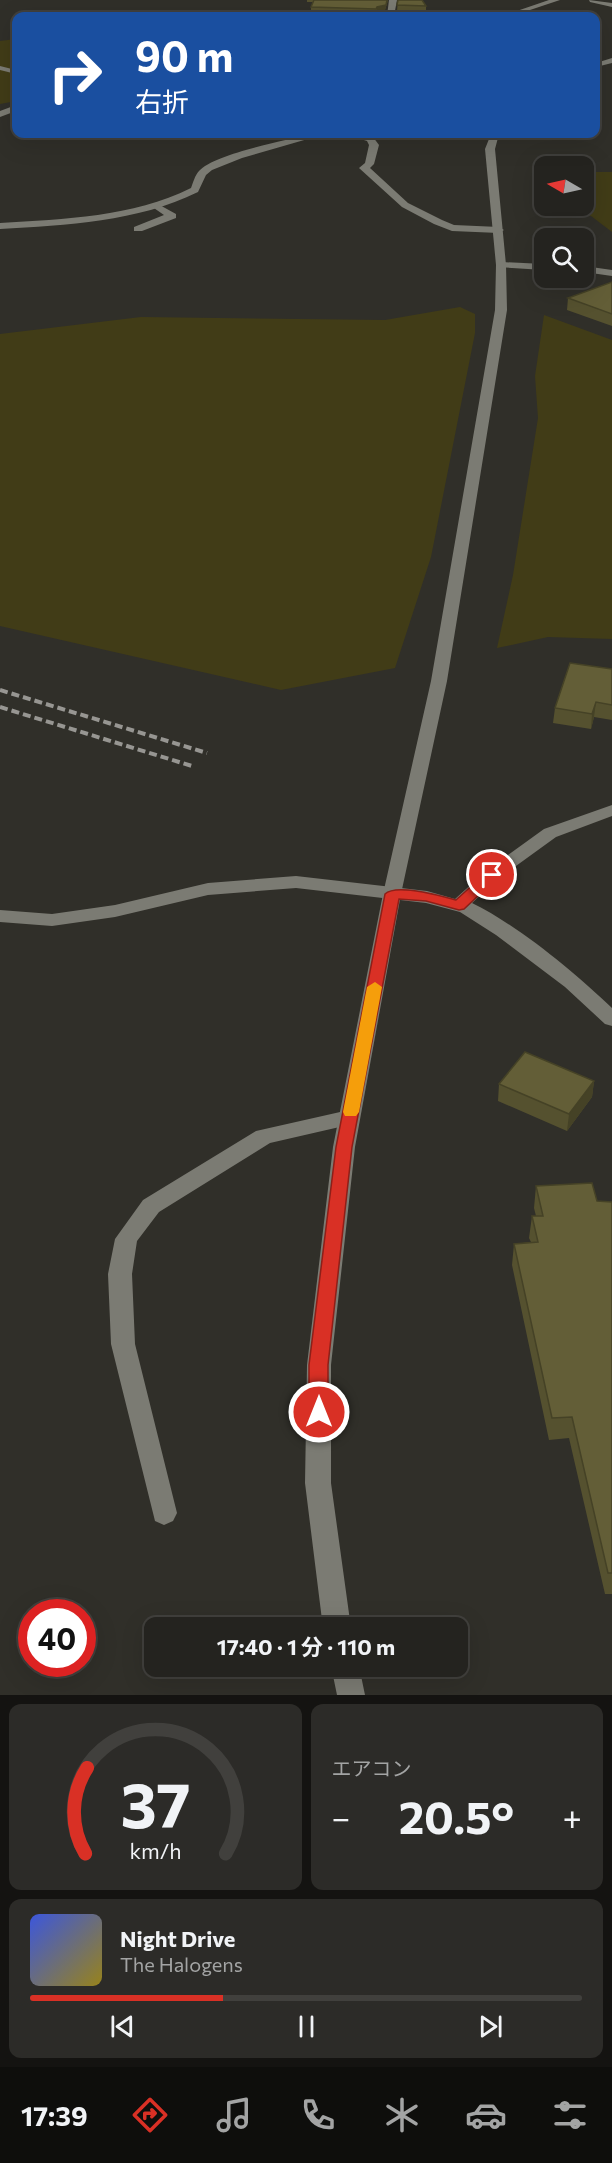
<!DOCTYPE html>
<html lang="ja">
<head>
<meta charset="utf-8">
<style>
  body { margin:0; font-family:Commissioner,"Noto Sans JP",sans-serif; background:#2c2b28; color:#f1f3f6; height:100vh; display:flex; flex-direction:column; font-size:22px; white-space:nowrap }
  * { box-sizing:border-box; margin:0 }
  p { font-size:20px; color:#a3a4a4 }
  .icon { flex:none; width:33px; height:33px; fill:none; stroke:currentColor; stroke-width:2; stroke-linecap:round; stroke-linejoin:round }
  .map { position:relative; height:1695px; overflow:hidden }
  .sheet { display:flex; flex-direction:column; gap:9px; padding:9px; background:#141311; flex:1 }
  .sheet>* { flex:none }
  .guide { position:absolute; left:12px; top:12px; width:588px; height:126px; border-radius:12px; box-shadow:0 6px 24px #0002,0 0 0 2px #41403d; background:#1a4fa0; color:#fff; overflow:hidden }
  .needle { width:39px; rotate:279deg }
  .tools { position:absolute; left:534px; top:156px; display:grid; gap:12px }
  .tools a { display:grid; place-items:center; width:60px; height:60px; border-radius:12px; background:#24231f; box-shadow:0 6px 24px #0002,0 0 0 2px #41403d; font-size:30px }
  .speed { position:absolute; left:18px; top:1599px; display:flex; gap:12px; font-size:30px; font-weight:700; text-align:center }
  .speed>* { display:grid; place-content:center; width:78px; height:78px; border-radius:50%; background:#24231f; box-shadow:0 6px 24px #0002,0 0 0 2px #41403d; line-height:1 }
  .speed .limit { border:9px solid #d22; background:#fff; color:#111 }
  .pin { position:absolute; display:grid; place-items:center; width:51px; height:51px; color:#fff; margin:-26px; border:3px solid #fff; border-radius:50%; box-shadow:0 2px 6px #0007 }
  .me { position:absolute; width:66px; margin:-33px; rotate:0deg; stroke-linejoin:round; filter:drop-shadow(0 0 4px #0008) }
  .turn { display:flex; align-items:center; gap:21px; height:126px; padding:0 24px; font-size:27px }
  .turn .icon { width:78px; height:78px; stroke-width:2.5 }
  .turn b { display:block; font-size:42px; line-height:51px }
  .big { font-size:45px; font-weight:700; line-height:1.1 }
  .sheet .tile { flex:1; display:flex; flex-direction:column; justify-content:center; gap:9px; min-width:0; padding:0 21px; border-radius:12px; background:#2c2b28 }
  .sheet .dial { align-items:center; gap:0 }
  .dial svg { height:156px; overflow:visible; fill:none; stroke:#41403d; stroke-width:7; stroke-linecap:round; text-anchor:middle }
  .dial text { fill:#f1f3f6; stroke:none }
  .song { display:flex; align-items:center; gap:18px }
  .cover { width:72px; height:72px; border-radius:9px; background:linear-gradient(135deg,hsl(230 70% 55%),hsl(50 70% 35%)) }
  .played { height:6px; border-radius:3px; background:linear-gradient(90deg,#d93025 35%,#41403d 35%) }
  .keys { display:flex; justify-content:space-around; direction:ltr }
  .heat { display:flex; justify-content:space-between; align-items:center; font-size:33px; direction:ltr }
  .sheet .tiles { flex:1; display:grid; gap:9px; grid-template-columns:1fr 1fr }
  .tile:last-child { grid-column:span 2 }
  .trip { position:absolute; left:144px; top:1617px; width:324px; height:60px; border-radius:12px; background:#24231f; box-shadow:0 6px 24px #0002,0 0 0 2px #41403d; font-weight:700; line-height:60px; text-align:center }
  .tabs { display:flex; height:96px; justify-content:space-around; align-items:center; background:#0e0e0c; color:#a3a4a4 }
  .tabs .icon { width:42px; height:42px }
  .tabs .active { color:#d93025 }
  .tabs b { font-size:27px; color:#f1f3f6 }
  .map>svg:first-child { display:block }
  .green { fill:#413c17 }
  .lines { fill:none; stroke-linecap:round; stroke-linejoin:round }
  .lane { fill:#7b7b73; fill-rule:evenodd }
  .street { fill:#7b7b73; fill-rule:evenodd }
  .secondary { fill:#7b7b73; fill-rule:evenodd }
  .rail { stroke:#979692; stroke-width:4; stroke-dasharray:8 4; stroke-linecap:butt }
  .wall { fill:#55512f }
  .shaded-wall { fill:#454226 }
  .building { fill:#635e37; stroke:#454226; stroke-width:1.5 }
  .route { fill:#d93025; stroke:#8d1f18; stroke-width:1.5 }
  .slow { fill:#f59e0b }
</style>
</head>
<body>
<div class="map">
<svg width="612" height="1695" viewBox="0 0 612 1695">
  <rect width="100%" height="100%" fill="#302f29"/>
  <path class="green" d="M16,39v62l-16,3v-63z
    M584,172h28v60l-21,-16 -41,-6 -15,-11 9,-10v17h40z
    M460,307l15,7v19l-44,224 -36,111 -114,22 -281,-64v-292l141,-17 244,3z
    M544,315l68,25v299l-64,-2 -51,11 16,-73 25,-157 -3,-42z"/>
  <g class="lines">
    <path class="lane" d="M156,203l20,11v4l-34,13h-8v-4l30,-12 -13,-9z"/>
    <path class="street" d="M389,0h8l-3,16h-7z
      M549,0h11l-48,16h-10z
      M0,66l16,4v4l-16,-4z
      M16,105v6l-16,6v-6z
      M311,134h14l-83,24 -30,12 -6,5 -8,17c-61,30 -131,33 -198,37v-6c65,-4 132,-6 191,-35 2,-5 4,-13 8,-17 15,-17 88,-31 112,-37z
      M345,134h13l15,3 6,8 -5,19 -4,4 38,35 34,17 12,5 45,2 5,3 -5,3 -47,-2 -18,-7 -32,-17 -43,-39 6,-5 4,-18 -2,-4z
      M501,262l43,2v6l-47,-3 -1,-2z
      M584,266l28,4v6l-28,-4z
      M612,805v11l-56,21 -58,42 -26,24c47,23 102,69 140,105v18l-7,-2 -40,-37 -69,-52 -36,-23 -34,-9 -130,-15 -88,7 -93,22 -63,9 -52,-4v-12l52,4 63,-9 93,-22 88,-7 131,15 28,8 31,-28 58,-42z
      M349,1110l8,3 3,5 -3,5 -87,20 -111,69 -22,29 -5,33 3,70 42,169 -4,8 -9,4 -9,-4 -44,-177 -3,-70 7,-35 28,-39 113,-69z"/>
    <path class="secondary" d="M589,0l23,3v4l-22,-5z
      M612,58v5l-16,4v-4z
      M491,134h8l-4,15 11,116 1,45 -60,371 -46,213 -46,253 -24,218v118l20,145h-28l-18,-145 2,-118 26,-218 50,-253 48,-213 64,-371 1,-45 -11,-116z
      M331,1666h28l6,29h-28z"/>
    <path class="rail" d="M0,690l207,63
      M0,707l192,59"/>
  </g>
  <path class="wall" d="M307,0h81l-3,10 -8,2 -1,3 -65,-2v-6l2,-5h-6z
    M398,0l28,6v6l-29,-1z
    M612,282v44l-45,-16 1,-12z
    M612,669v51l-18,-3 -3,12 -38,-6 2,-15z
    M594,1081l-2,16 -25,34 -69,-30 1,-17z
    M536,1186l61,15 15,1v392h-7l-36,-156 -20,2 -37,-175 2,-21 17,-2 -2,-4 3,-22h4l-2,-8z"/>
  <path class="shaded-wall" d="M387,0h1l-3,10 -8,2 -1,3 1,-8z
    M596,702l-2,15 -3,12 1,-15z
    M594,1081l-2,16 -25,34 2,-17z"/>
  <path class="building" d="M314,0h73l-1,5 -9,2 -1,2 -65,-2z
    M398,0h24l4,6 -29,-1z
    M612,282v32l-44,-16z
    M570,663l42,6v36l-16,-3 -4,12 -37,-6z
    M525,1052l69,29 -25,33 -70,-30z
    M592,1183l5,18 15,1v371h-4l-36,-156 -20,1 -38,-174 24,-2 -6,-26h11l-7,-30z"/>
  <path class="route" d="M492,871l5,1 2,3 -2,3 -33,31 -5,1 -33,-9 -27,-2 -47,248 -24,218v47l-3,6 -6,2 -7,-2 -3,-6v-47l27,-218 49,-253c11,-11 56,2 71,6l31,-28z"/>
  <path class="slow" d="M375,982l7,5 -23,125 -3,4h-11l-2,-4 24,-125z"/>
</svg>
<div class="tools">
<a><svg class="needle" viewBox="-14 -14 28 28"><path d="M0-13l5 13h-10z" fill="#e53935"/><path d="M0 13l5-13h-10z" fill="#a3a4a4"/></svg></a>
<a><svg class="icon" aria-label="search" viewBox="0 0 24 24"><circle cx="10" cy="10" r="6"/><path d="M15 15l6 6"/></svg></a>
</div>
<div class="speed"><div class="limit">40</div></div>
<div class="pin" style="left:492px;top:875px;background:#d93025"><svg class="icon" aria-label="arrive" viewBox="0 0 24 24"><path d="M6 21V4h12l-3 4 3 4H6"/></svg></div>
<svg class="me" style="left:319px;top:1412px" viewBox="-20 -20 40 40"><circle r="17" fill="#d93025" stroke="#fff" stroke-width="3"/><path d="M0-11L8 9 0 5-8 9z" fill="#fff"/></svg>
<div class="trip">17:40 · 1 分 · 110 m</div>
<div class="guide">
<div class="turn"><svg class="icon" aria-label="right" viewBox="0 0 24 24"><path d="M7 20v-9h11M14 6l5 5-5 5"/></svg><div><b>90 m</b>右折</div></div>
</div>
</div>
<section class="sheet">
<div class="tiles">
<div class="tile dial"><svg viewBox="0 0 100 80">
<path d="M14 69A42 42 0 1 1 86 69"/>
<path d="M14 69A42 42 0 0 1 15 25" stroke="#d93025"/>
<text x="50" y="56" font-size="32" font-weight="700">37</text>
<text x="50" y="72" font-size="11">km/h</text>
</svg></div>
<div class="tile"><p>エアコン</p>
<div class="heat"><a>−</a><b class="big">20.5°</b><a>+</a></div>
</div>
<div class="tile">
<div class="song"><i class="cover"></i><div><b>Night Drive</b><p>The Halogens</p></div></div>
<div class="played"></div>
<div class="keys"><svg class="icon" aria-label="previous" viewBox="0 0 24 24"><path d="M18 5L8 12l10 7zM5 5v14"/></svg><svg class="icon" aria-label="pause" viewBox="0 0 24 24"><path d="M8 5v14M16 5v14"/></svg><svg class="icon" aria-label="next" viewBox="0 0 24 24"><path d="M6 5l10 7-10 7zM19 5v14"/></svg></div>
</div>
</div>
</section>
<nav class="tabs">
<b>17:39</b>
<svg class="icon active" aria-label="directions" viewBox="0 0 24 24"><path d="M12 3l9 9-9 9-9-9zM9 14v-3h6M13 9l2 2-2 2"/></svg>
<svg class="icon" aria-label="music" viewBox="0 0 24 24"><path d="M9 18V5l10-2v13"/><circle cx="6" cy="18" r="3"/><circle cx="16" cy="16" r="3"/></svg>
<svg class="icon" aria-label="phone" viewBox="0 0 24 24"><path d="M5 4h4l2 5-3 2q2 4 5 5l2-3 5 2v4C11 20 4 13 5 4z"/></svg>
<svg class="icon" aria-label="climate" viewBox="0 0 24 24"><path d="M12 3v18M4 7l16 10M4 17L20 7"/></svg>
<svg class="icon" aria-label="car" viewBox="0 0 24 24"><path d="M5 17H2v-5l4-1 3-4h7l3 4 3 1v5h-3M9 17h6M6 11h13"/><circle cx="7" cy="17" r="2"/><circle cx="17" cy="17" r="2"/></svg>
<svg class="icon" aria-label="filters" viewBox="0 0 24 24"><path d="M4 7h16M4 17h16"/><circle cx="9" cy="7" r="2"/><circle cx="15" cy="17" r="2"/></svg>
</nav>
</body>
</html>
